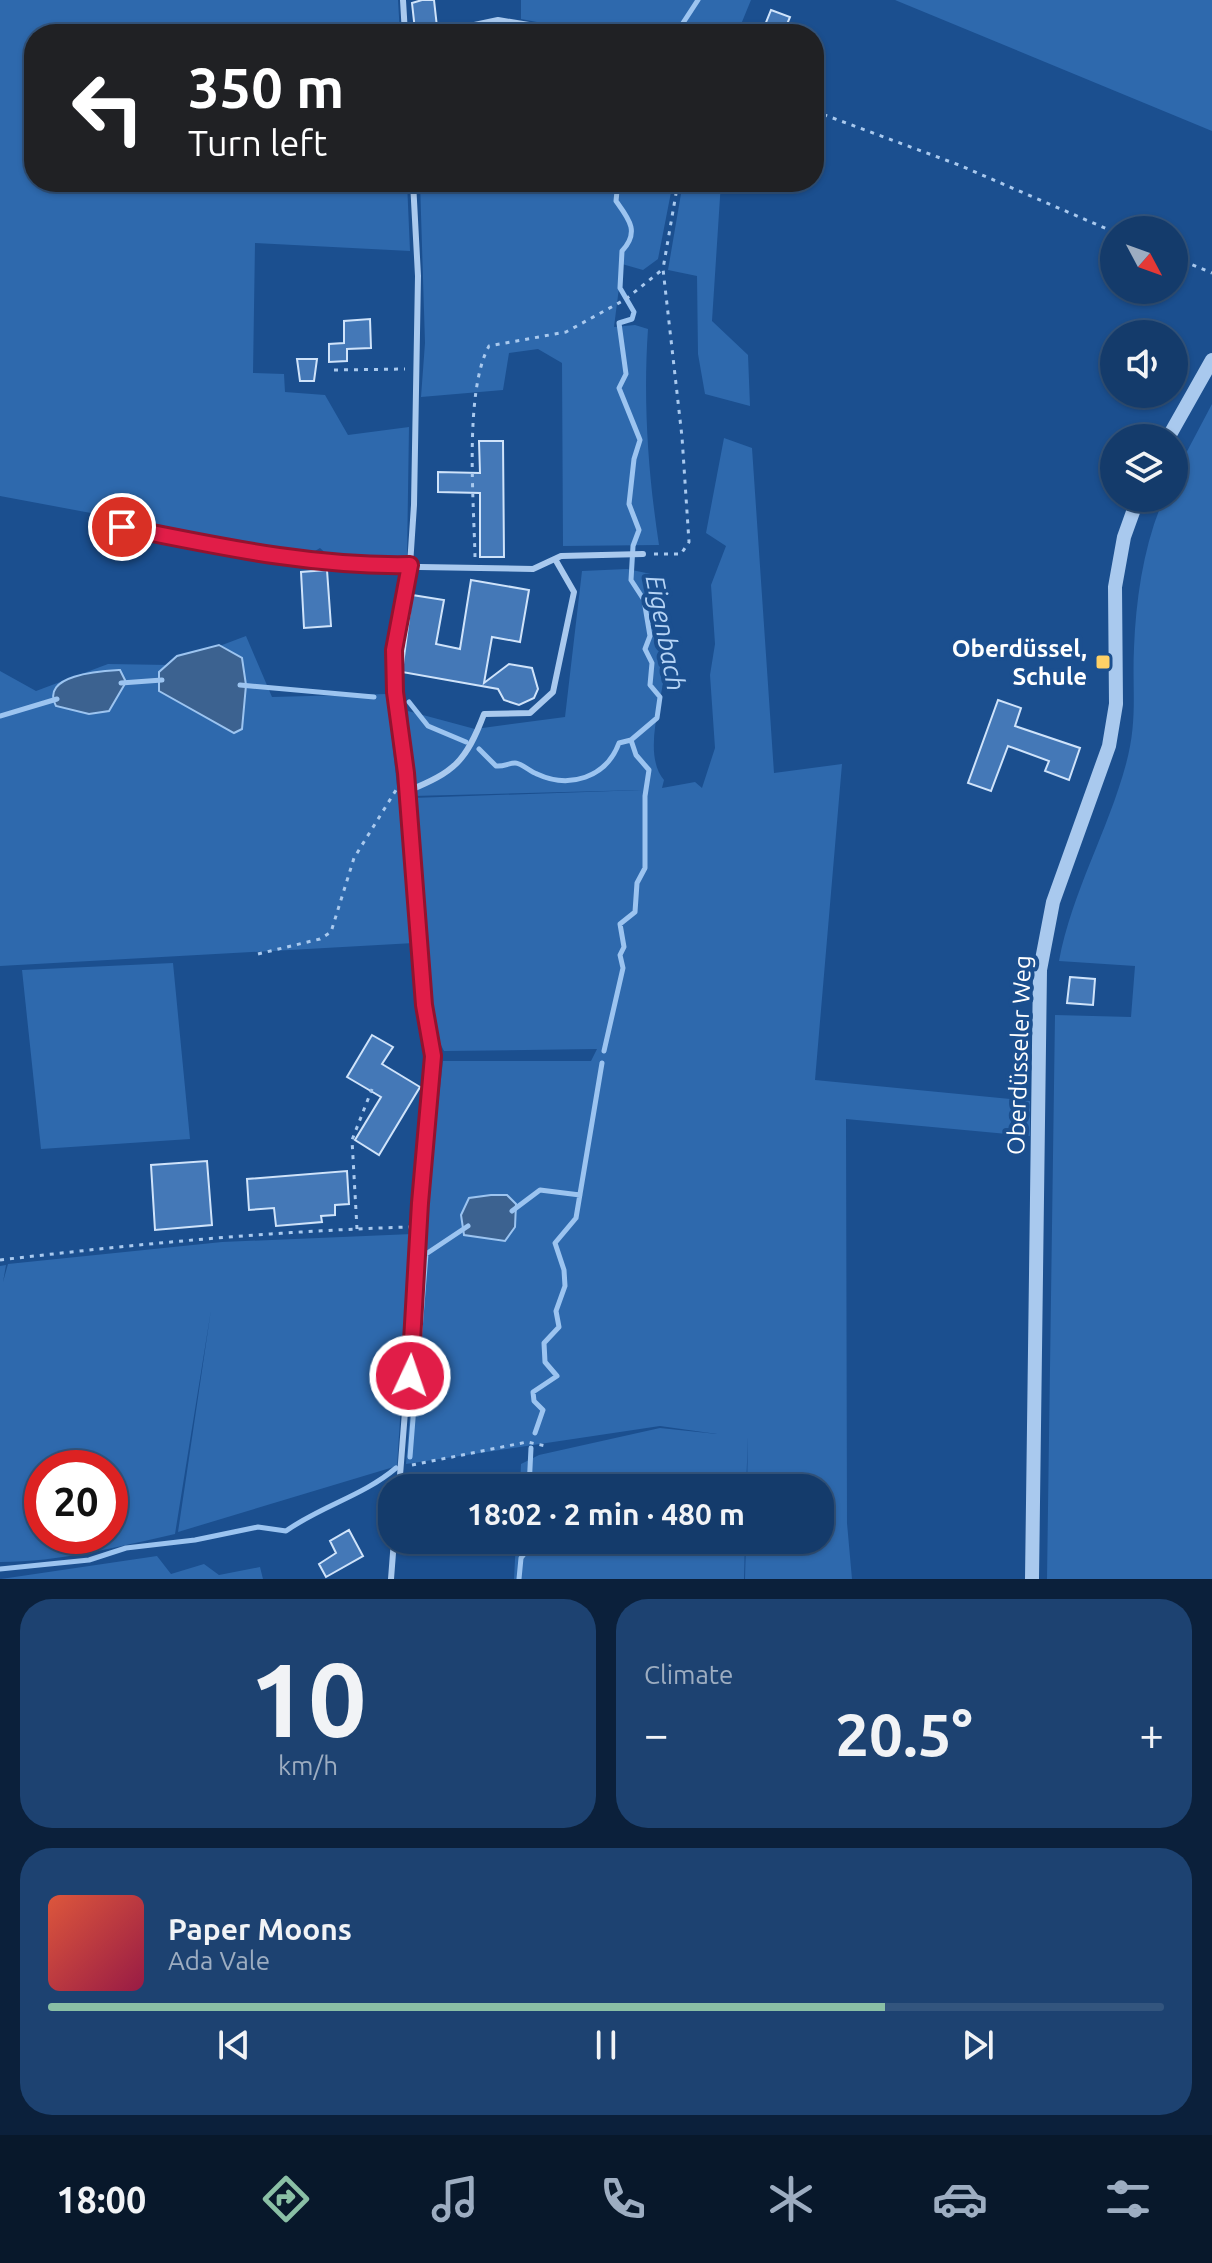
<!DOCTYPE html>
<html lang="en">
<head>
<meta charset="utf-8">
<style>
  body { margin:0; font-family:Ubuntu,sans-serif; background:#1d4271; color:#f1f3f6; height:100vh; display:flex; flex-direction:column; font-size:30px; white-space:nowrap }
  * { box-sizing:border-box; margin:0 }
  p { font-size:26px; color:#9dadc1 }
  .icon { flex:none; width:44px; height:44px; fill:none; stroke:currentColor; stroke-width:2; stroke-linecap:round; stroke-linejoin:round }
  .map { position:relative; height:1579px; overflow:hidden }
  .panel { display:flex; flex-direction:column; gap:20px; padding:20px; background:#0b203b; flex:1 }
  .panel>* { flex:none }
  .top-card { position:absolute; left:24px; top:24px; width:800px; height:168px; border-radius:32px; box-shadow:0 2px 6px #0004,0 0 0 2px #33557e; background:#202124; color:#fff; overflow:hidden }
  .needle { width:52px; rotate:131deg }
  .tools { position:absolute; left:1100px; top:216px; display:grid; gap:16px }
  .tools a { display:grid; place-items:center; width:88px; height:88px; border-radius:50%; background:#143b6b; box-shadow:0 2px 6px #0004,0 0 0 2px #33557e; font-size:40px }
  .speed { position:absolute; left:24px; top:1450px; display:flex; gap:16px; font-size:40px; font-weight:700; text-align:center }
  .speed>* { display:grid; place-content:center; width:104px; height:104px; border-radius:50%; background:#143b6b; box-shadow:0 2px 6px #0004,0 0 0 2px #33557e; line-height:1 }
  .speed .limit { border:12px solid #d22; background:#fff; color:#111 }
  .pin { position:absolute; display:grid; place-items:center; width:68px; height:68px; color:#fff; margin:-34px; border:4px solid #fff; border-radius:50%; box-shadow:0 2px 8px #0007 }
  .me { position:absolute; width:88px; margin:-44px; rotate:3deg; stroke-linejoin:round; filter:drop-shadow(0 0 6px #0008) }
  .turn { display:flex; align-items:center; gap:28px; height:168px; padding:0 32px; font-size:36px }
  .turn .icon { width:104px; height:104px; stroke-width:2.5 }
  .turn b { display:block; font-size:56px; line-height:68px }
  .big { font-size:60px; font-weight:700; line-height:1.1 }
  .panel .tile { flex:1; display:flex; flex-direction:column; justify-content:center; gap:12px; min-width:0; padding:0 28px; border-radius:32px; background:#1d4271 }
  .panel .dial { align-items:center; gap:0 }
  .dial b { font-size:104px; line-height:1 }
  .song { display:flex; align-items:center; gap:24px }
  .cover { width:96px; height:96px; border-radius:12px; background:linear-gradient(135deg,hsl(10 70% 55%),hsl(340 70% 35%)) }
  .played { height:8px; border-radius:4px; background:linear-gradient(90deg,#8abfa5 75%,#33557e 75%) }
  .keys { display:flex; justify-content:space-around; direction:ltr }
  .heat { display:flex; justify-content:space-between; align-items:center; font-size:44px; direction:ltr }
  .panel .tiles { flex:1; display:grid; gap:20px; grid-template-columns:1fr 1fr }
  .tile:last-child { grid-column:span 2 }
  .trip { position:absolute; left:378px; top:1474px; width:456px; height:80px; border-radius:32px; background:#143b6b; box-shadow:0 2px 6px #0004,0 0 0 2px #33557e; font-weight:700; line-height:80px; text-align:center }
  .menu { display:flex; height:128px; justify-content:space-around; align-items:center; background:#08182b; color:#9dadc1 }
  .menu .icon { width:56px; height:56px }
  .menu .current { color:#8abfa5 }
  .menu b { font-size:36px; color:#f1f3f6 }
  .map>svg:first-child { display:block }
  .green { fill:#2e69ad; fill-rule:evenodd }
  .water { fill:#3c6290; stroke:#9cc4f0; stroke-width:2 }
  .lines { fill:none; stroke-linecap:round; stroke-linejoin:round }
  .stream { stroke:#9cc4f0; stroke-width:5 }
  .building { fill:#4478b7; stroke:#cfe3fa; stroke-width:2 }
  .path { stroke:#a9c9ee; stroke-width:3; stroke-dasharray:4 6; stroke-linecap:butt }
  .service { stroke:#a9c9ee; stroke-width:6 }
  .tertiary { stroke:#a9c9ee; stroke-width:14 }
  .route-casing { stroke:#92132f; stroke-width:20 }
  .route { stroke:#e11d48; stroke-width:14 }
  .poi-dot { fill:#ffd166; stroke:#1b4f8f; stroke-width:3 }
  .labels { text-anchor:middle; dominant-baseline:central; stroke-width:8; stroke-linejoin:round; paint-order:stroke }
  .poi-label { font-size:24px; font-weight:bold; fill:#fff; stroke:#1b4f8f; text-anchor:end }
  .street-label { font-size:24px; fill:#fff; stroke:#1b4f8f }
  .water-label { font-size:26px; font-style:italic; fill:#b5d3f5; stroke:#1b4f8f }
</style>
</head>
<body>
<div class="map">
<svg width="1212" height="1579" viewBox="0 0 1212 1579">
  <rect width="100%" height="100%" fill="#1b4f8f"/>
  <path class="green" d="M0,0h398l2,34h-366v148h373l3,69 -155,-8 -2,130 31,1 1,18 40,3 23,40 61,-8 -2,132h-75l-12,-11 -10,6 -310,-58z
    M521,0h230l-14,34h-137l-79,-15z
    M895,0h317v131z
    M420,182h253l-15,77 -15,11 -21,-6 -8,63 21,-2 13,4c-5,72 0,144 11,216l-96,1 -1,-183 -24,-14 -29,4 -6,37 -82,7 4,-54z
    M683,182h38l-9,139 36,34 2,51 -45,-12 -7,-40 -1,-78 -29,-6z
    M1212,404v1175h-165l8,-564 76,2 4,-51 -76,-5c13,-69 49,-130 67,-197 12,-44 6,-74 8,-116 2,-51 10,-104 30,-150h10v-22z
    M724,438l28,10 22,325 68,-9 -27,316 215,21v35l-184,-17 1,404 5,56h-107l1,-39h74v-52h-73l1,-51 -2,51h-226l1,-24 18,-9 121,-27 57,6 -57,-8 -254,38 20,-251 17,-152h148l6,-12 -153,2 -5,-10 -11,-65 -16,-178 230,-8 -229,6 -5,-85 67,18 90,-12 17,-146 45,-2 24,5c0,8 -2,17 -2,25 1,24 19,38 16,71 -3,31 -23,84 -1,110l-2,8 33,-6 7,6 13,-40 -5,-73 5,-31 -4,-59 15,-39 -20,-13z
    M246,636l26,61 115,-3 27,249 -414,23v-295l36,20 72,-27 61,1z
    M173,963l17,176 -149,10 -19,-179z
    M412,1234l-15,232 -219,66 33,-222 -36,224c-58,13 -115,28 -175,28v-296l6,-1 -3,17 5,-18 214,-22zM42,1468h68v68h-68z
    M516,1540h229l-1,39h-230z
    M157,1556l14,18 33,-10 15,11 41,-8 3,12h-262z"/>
  <path class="water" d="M219,645l23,13 4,27 -4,44 -8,4 -75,-42v-19l18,-16z
    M120,670l6,12 -17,29 -20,3 -33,-8c-17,-32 47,-35 64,-36z
    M491,1195h16l9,9 -1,23 -10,14 -41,-6 -3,-20 8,-17z"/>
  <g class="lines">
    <path class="stream" d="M683,34l-2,-8 17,-26
      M121,683l41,-3
      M240,685l134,12
      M409,702l19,24 38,16
      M0,716l57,-17
      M479,749l17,17c8,1 12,-3 19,-3 7,0 15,9 22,11 32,15 69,4 82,-31l12,-3
      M604,1051l19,-83 -3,-13 4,-8 -4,-23 15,-12 2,-29 8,-15v-72l4,-26 -13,-15 -5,-15 26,-22 3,-21 -10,-12 2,-22 -7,-14 5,-13 -6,-36 -13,-20 2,-34 6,-16 -10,-26 5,-45 6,-19 -21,-52 7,-14 -7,-51 13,-4 2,-7 -14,-24 2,-37c18,-19 7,-32 -6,-50l1,-10 9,-9
      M512,1211l28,-21 40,5
      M535,1433l8,-23 -9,-9 -1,-9 24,-16 -12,-14 -1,-19 15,-16 -3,-16 9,-25 -1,-16 -9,-27 21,-25 26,-155
      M410,1457l16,-203 42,-28
      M529,1488l2,-40
      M0,1569l89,-9 37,-12 69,-8 63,-13 28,4c35,-25 77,-35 110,-63
      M519,1579l2,-21 10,-13v-5"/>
  </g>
  <path class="building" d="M422,0h12l3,27 -22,3 -3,-27z
    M771,10l19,7 -7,17 -20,-4z
    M370,319l1,29 -24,1v12l-18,1v-18l15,-1v-22z
    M297,359h20l-3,22h-14z
    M479,441h24l1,116h-24v-64l-42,-1v-20l42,1z
    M327,570l4,56 -27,2 -3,-56z
    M471,580l58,10 -9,52 -28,-5 -8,46 25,-19 23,4 6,21 -4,9 -15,7 -15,-5 -6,-11 -96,-17 10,-77 32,5 -8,44 24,5z
    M998,700l23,8 -6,18 65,22 -11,32 -24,-9 4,-10 -41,-15 -17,45 -23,-8z
    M1070,977l25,2 -2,26 -26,-2z
    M372,1035l21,12 -11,17 38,23 -41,68 -24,-15 26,-43 -34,-20z
    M207,1161l5,64 -57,5 -4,-65z
    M347,1171l2,33 -14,1v10l-14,1 1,6 -46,4 -2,-18 -25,2 -2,-31z
    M349,1530l14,26 -37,21 -7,-13 17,-11 -6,-12z"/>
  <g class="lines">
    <path class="path" d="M814,111l145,54 155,67
      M1174,257l38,16
      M334,370l71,-1
      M654,554h27l8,-12 -7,-105 -19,-168 15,-87
      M475,557c-1,-53 -11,-166 14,-211l77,-14 60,-33 37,-30
      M258,954l62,-15 11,-7 23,-74 42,-68
      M357,1229l-5,-89 22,-56
      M0,1260c137,-16 273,-29 410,-33
      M412,1465l115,-23 19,4"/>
    <path class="service" d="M403,0l2,34
      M432,34l66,-14 86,14
      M95,521l191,38 74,7 173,3 28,-13 82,-2
      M408,791c46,-19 58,-29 76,-77l46,-1 23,-21 21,-100 -19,-33
      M399,1488l34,-432 -9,-51 -18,-232 -11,-81 -1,-42 16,-85 4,-60 4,-229 -5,-94
      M391,1579l3,-39"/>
    <path class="tertiary" d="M1168,438l44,-78
      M1032,1579l8,-609 13,-68 56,-156 7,-42 -1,-117 9,-50 14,-39"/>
  </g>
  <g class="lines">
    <defs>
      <path id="route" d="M122,527c96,19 189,40 288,38l-16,85 1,42 11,81 18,232 9,51 -13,147 -10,173"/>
    </defs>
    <use href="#route" class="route-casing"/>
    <use href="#route" class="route"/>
  </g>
  <rect class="poi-dot" x="1095" y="654" width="16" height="16" rx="4"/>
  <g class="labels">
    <g class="poi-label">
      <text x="1087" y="648">Oberdüssel,<tspan x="1087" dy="28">Schule</tspan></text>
    </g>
    <g class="street-label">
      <text transform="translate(1019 1055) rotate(-88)">Oberdüsseler Weg</text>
    </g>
    <g class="water-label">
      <text transform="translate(666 633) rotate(79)">Eigenbach</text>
    </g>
  </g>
</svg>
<div class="tools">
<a><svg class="needle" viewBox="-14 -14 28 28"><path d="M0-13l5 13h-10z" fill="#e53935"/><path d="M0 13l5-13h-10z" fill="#9dadc1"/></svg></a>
<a><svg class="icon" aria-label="sound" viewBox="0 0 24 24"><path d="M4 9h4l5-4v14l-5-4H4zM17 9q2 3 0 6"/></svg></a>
<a><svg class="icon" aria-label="layers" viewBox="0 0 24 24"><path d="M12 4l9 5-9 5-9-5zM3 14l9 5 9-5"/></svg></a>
</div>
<div class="speed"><div class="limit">20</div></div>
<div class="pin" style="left:122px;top:527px;background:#d93025"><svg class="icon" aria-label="arrive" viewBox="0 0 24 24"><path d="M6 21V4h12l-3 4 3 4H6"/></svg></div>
<svg class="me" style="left:410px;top:1376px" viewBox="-20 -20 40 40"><circle r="17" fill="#e11d48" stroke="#fff" stroke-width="3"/><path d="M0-11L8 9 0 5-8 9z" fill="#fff"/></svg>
<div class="trip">18:02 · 2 min · 480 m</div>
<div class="top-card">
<div class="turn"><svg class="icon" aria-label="left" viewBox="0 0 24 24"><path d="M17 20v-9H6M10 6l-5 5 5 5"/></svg><div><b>350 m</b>Turn left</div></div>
</div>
</div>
<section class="panel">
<div class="tiles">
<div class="tile dial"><b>10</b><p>km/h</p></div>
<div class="tile"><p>Climate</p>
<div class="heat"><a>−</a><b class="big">20.5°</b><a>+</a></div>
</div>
<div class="tile">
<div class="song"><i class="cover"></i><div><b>Paper Moons</b><p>Ada Vale</p></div></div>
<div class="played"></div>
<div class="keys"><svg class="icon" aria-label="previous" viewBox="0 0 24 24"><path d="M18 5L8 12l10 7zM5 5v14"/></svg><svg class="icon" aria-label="pause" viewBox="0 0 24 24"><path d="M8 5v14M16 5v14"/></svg><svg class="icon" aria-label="next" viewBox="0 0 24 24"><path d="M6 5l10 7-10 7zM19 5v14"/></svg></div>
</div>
</div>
</section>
<nav class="menu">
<b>18:00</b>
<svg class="icon current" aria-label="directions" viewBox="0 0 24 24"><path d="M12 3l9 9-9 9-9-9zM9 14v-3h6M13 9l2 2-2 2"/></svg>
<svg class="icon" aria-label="music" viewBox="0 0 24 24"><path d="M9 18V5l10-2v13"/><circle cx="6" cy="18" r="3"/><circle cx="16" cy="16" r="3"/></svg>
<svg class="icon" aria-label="phone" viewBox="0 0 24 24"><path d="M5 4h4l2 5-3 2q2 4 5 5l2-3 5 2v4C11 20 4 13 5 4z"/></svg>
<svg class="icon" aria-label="climate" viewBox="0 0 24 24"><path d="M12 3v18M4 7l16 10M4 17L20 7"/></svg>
<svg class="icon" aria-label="car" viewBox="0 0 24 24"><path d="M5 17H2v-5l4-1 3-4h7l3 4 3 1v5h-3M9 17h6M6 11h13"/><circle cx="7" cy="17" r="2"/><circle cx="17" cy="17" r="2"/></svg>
<svg class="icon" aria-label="filters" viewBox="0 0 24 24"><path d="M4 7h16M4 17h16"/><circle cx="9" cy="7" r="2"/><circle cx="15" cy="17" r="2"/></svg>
</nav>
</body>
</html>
